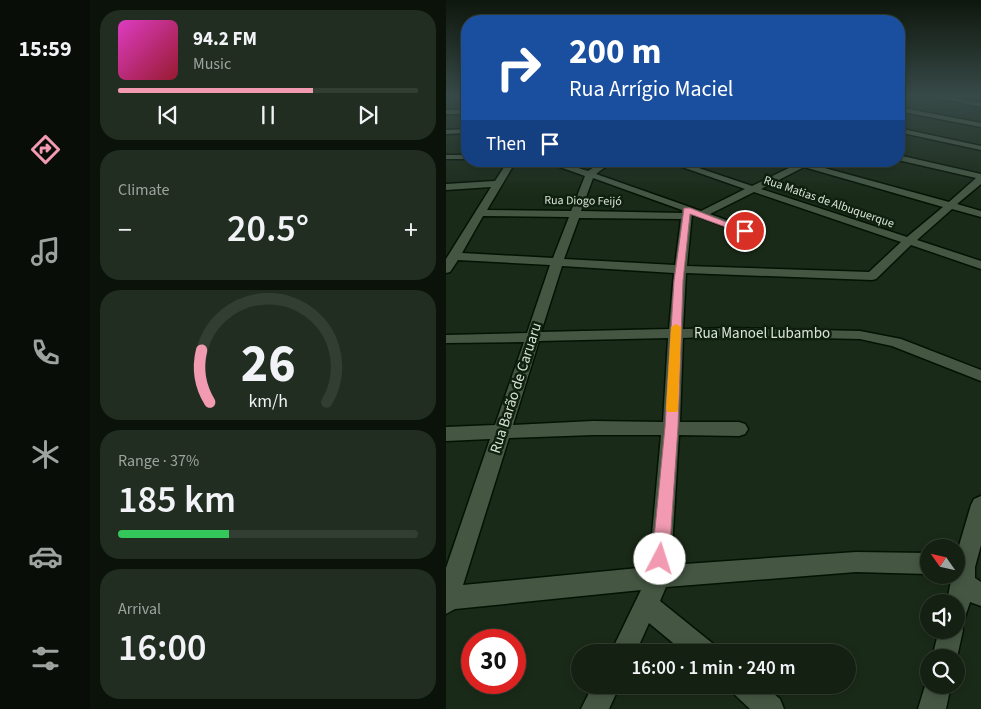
<!DOCTYPE html>
<html lang="en">
<head>
<meta charset="utf-8">
<style>
  body { margin:0; font-family:"Source Sans 3",sans-serif; background:#212d20; color:#f1f3f6; height:100vh; display:flex; flex-direction:column; font-size:19px; white-space:nowrap }
  * { box-sizing:border-box; margin:0 }
  p { font-size:16px; color:#9da39f }
  .icon { flex:none; width:28px; height:28px; fill:none; stroke:currentColor; stroke-width:2; stroke-linecap:round; stroke-linejoin:round }
  .map { position:relative; flex:1; overflow:hidden }
  .details { display:flex; flex-direction:column; gap:10px; padding:10px; background:#0b120a; width:356px }
  .details>* { flex:none }
  .top-card { position:absolute; left:15px; top:15px; width:444px; height:152px; border-radius:20px; box-shadow:0 2px 8px #0003,0 0 0 1px #333e32; background:#1a4fa0; color:#fff; overflow:hidden }
  .needle { width:32px; rotate:304deg }
  .buttons { position:absolute; left:474px; top:539px; display:grid; gap:10px }
  .buttons a { display:grid; place-items:center; width:45px; height:45px; border-radius:50%; background:#142012; box-shadow:0 2px 8px #0003,0 0 0 1px #333e32; font-size:25px }
  .speed { position:absolute; left:15px; top:629px; display:flex; gap:10px; font-size:25px; font-weight:700; text-align:center }
  .speed>* { display:grid; place-content:center; width:65px; height:65px; border-radius:50%; background:#142012; box-shadow:0 2px 8px #0003,0 0 0 1px #333e32; line-height:1 }
  .speed .limit { border:8px solid #d22; background:#fff; color:#111 }
  .pin { position:absolute; display:grid; place-items:center; width:42px; height:42px; color:#fff; margin:-21px; border:2px solid #fff; border-radius:50%; box-shadow:0 1px 5px #0007 }
  .me { position:absolute; width:55px; margin:-28px; rotate:5deg; stroke-linejoin:round; filter:drop-shadow(0 0 4px #0008) }
  .turn { display:flex; align-items:center; gap:18px; height:105px; padding:0 25px; font-size:22px }
  .turn .icon { width:65px; height:65px; stroke-width:2.5 }
  .turn b { display:block; font-size:35px; line-height:42px }
  .then { display:flex; align-items:center; height:48px; padding:0 25px; background:#0003; gap:10px; font-size:19px }
  .big { font-size:38px; font-weight:600; line-height:1.1 }
  .details .card { flex:1; display:flex; flex-direction:column; justify-content:center; gap:8px; min-width:0; padding:0 18px; border-radius:20px; background:#212d20 }
  .details .dial { align-items:center; gap:0 }
  .dial svg { height:130px; overflow:visible; fill:none; stroke:#333e32; stroke-width:7; stroke-linecap:round; text-anchor:middle }
  .dial text { fill:#f1f3f6; stroke:none }
  .song { display:flex; align-items:center; gap:15px }
  .cover { width:60px; height:60px; border-radius:8px; background:linear-gradient(135deg,hsl(310 70% 55%),hsl(350 70% 35%)) }
  .played { height:5px; border-radius:2px; background:linear-gradient(90deg,#f19ab1 65%,#333e32 65%) }
  .keys { display:flex; justify-content:space-around; direction:ltr }
  .heat { display:flex; justify-content:space-between; align-items:center; font-size:28px; direction:ltr }
  .charge { height:8px; border-radius:4px; background:linear-gradient(90deg,#34c759 37%,#333e32 0) }
  .trip { position:absolute; left:125px; top:644px; width:285px; height:50px; border-radius:25px; background:#142012; box-shadow:0 2px 8px #0003,0 0 0 1px #333e32; font-weight:600; line-height:50px; text-align:center }
  main { display:flex; flex:1; min-height:0 }
  .tab-bar { display:flex; flex-direction:column; width:90px; justify-content:space-around; align-items:center; background:#080d07; color:#9da39f }
  .tab-bar .icon { width:35px; height:35px }
  .tab-bar .selected { color:#f19ab1 }
  .tab-bar b { font-size:22px; color:#f1f3f6 }
  .map>svg:first-child { display:block }
  .lines { fill:none; stroke-linecap:round; stroke-linejoin:round }
  .street-casing { stroke:#041204; stroke-width:3 }
  .street { fill:#455743; fill-rule:evenodd }
  .route { fill:#f19ab1; stroke:#9d6473 }
  .slow { fill:#f59e0b }
  .labels { text-anchor:middle; dominant-baseline:central; stroke-width:5; stroke-linejoin:round; paint-order:stroke }
  .far-street-label { font-size:12px; fill:#d8e3d7; stroke:#10200f }
  .street-label { font-size:15px; fill:#d8e3d7; stroke:#10200f }
</style>
</head>
<body>
<main>
<nav class="tab-bar">
<b>15:59</b>
<svg class="icon selected" aria-label="directions" viewBox="0 0 24 24"><path d="M12 3l9 9-9 9-9-9zM9 14v-3h6M13 9l2 2-2 2"/></svg>
<svg class="icon" aria-label="music" viewBox="0 0 24 24"><path d="M9 18V5l10-2v13"/><circle cx="6" cy="18" r="3"/><circle cx="16" cy="16" r="3"/></svg>
<svg class="icon" aria-label="phone" viewBox="0 0 24 24"><path d="M5 4h4l2 5-3 2q2 4 5 5l2-3 5 2v4C11 20 4 13 5 4z"/></svg>
<svg class="icon" aria-label="climate" viewBox="0 0 24 24"><path d="M12 3v18M4 7l16 10M4 17L20 7"/></svg>
<svg class="icon" aria-label="car" viewBox="0 0 24 24"><path d="M5 17H2v-5l4-1 3-4h7l3 4 3 1v5h-3M9 17h6M6 11h13"/><circle cx="7" cy="17" r="2"/><circle cx="17" cy="17" r="2"/></svg>
<svg class="icon" aria-label="filters" viewBox="0 0 24 24"><path d="M4 7h16M4 17h16"/><circle cx="9" cy="7" r="2"/><circle cx="15" cy="17" r="2"/></svg>
</nav>
<section class="details">
<div class="card">
<div class="song"><i class="cover"></i><div><b>94.2 FM</b><p>Music</p></div></div>
<div class="played"></div>
<div class="keys"><svg class="icon" aria-label="previous" viewBox="0 0 24 24"><path d="M18 5L8 12l10 7zM5 5v14"/></svg><svg class="icon" aria-label="pause" viewBox="0 0 24 24"><path d="M8 5v14M16 5v14"/></svg><svg class="icon" aria-label="next" viewBox="0 0 24 24"><path d="M6 5l10 7-10 7zM19 5v14"/></svg></div>
</div>
<div class="card"><p>Climate</p>
<div class="heat"><a>−</a><b class="big">20.5°</b><a>+</a></div>
</div>
<div class="card dial"><svg viewBox="0 0 100 80">
<path d="M14 69A42 42 0 1 1 86 69"/>
<path d="M14 69A42 42 0 0 1 9 37" stroke="#f19ab1"/>
<text x="50" y="56" font-size="32" font-weight="700">26</text>
<text x="50" y="72" font-size="11">km/h</text>
</svg></div>
<div class="card"><p>Range · 37%</p><b class="big">185 km</b><div class="charge"></div></div>
<div class="card"><p>Arrival</p><b class="big">16:00</b></div>
</section>
<div class="map">
<svg width="535" height="709" viewBox="0 0 535 709">
  <rect width="100%" height="100%" fill="#1a2a18"/>
  <g class="lines">
    <defs>
      <path id="street" d="M484,96h15l36,7v4z
        M452,107l83,16v4l-83,-16z
        M0,110h21v4h-21z
        M452,128l83,18v4l-83,-18z
        M21,129v4l-21,1v-4z
        M0,155h21v4h-21z
        M452,155l83,19v10l-24,20 24,7v6l-29,-8 -35,31 64,21v8l-70,-24 -35,34 -4,1 -186,-7 -3,56 47,-1 130,3 41,8 80,31v11l-89,-35 -32,-7 -130,-3 -47,2 -3,84h59l6,2 3,5 -3,5 -6,2 -60,-1 -8,130 185,-13 72,1v21l-72,-2 -190,15 -6,14 52,42 3,9h-31l-35,-29 -13,29h-25l30,-62 -186,19 -9,5v-46l44,-129 -44,2v-14l49,-2 29,-83 -78,1v-8l81,-2 23,-68 -92,-5 -8,12 -4,1v-14l45,-72 -45,3v-6l49,-3 13,-20h8l-29,49 84,1 14,-35 -42,-15h13l32,10 15,-10h10l-17,13 105,37 44,-22 -80,-28h13l74,25 43,-21 -9,-4h23l1,3 139,38 27,-24 -78,-18zM358,167l139,40 -36,30 -146,-48zM147,178l89,32v3l-101,-2zM308,192l147,50 -32,30 -182,-6 5,-52 61,23h8l1,-2 -1,-2 -51,-19zM37,216l86,1 -16,41 -91,-5zM133,218l102,1 -6,46 -111,-6zM116,266l112,7 -5,56 -128,3zM222,338l-5,84 -70,-1 -80,4 26,-84zM147,435h68l-12,132 -186,18 46,-147z
        M535,496v49l-6,22v11l6,4v24l-11,-4 -6,18 -4,2 3,8 -7,32v-4h-24l7,-28h17v-28h-9l5,-27h4v-19l15,-51 3,-6z
        M482,676v9h23l-5,24h-28z
        M147,685h27l-11,24h-28z
        M284,685h33l17,14 4,10h-34l-16,-15z"/>
    </defs>
    <use href="#street" class="street-casing"/>
    <use href="#street" class="street"/>
  </g>
  <linearGradient id="sky" x2="0" y2="1"><stop stop-color="#0e170d"/><stop offset="0.49" stop-color="#384a48"/><stop offset="1" stop-color="#384a48" stop-opacity="0"/></linearGradient>
  <rect width="535" height="196" fill="url(#sky)"/>
  <path class="route" d="M238,208h6l59,23 -7,2 -52,-19 -7,67 -5,146 -9,132 -3,5 -6,2 -6,-2 -2,-5 13,-132 9,-146z"/>
  <path class="slow" d="M230,324l5,3 -3,82 -1,3h-9l-2,-3 5,-82z"/>
  <g class="labels">
    <g class="far-street-label">
      <text transform="translate(137 201) rotate(1)">Rua Diogo Feijó</text>
      <text transform="translate(383 202) rotate(19)">Rua Matias de Albuquerque</text>
    </g>
    <g class="street-label">
      <text x="316" y="333">Rua Manoel Lubambo</text>
      <text transform="translate(70 388) rotate(-72)">Rua Barão de Caruaru</text>
    </g>
  </g>
</svg>
<div class="buttons">
<a><svg class="needle" viewBox="-14 -14 28 28"><path d="M0-13l5 13h-10z" fill="#e53935"/><path d="M0 13l5-13h-10z" fill="#9da39f"/></svg></a>
<a><svg class="icon" aria-label="sound" viewBox="0 0 24 24"><path d="M4 9h4l5-4v14l-5-4H4zM17 9q2 3 0 6"/></svg></a>
<a><svg class="icon" aria-label="search" viewBox="0 0 24 24"><circle cx="10" cy="10" r="6"/><path d="M15 15l6 6"/></svg></a>
</div>
<div class="speed"><div class="limit">30</div></div>
<div class="pin" style="left:299px;top:231px;background:#d93025"><svg class="icon" aria-label="arrive" viewBox="0 0 24 24"><path d="M6 21V4h12l-3 4 3 4H6"/></svg></div>
<svg class="me" style="left:214px;top:559px" viewBox="-20 -20 40 40"><circle r="19" fill="#fff"/><path d="M0-13L10 11 0 6-10 11z" fill="#f19ab1"/></svg>
<div class="trip">16:00 · 1 min · 240 m</div>
<div class="top-card">
<div class="turn"><svg class="icon" aria-label="right" viewBox="0 0 24 24"><path d="M7 20v-9h11M14 6l5 5-5 5"/></svg><div><b>200 m</b>Rua Arrígio Maciel</div></div>
<div class="then">Then<svg class="icon" aria-label="arrive" viewBox="0 0 24 24"><path d="M6 21V4h12l-3 4 3 4H6"/></svg></div>
</div>
</div>
</main>
</body>
</html>
